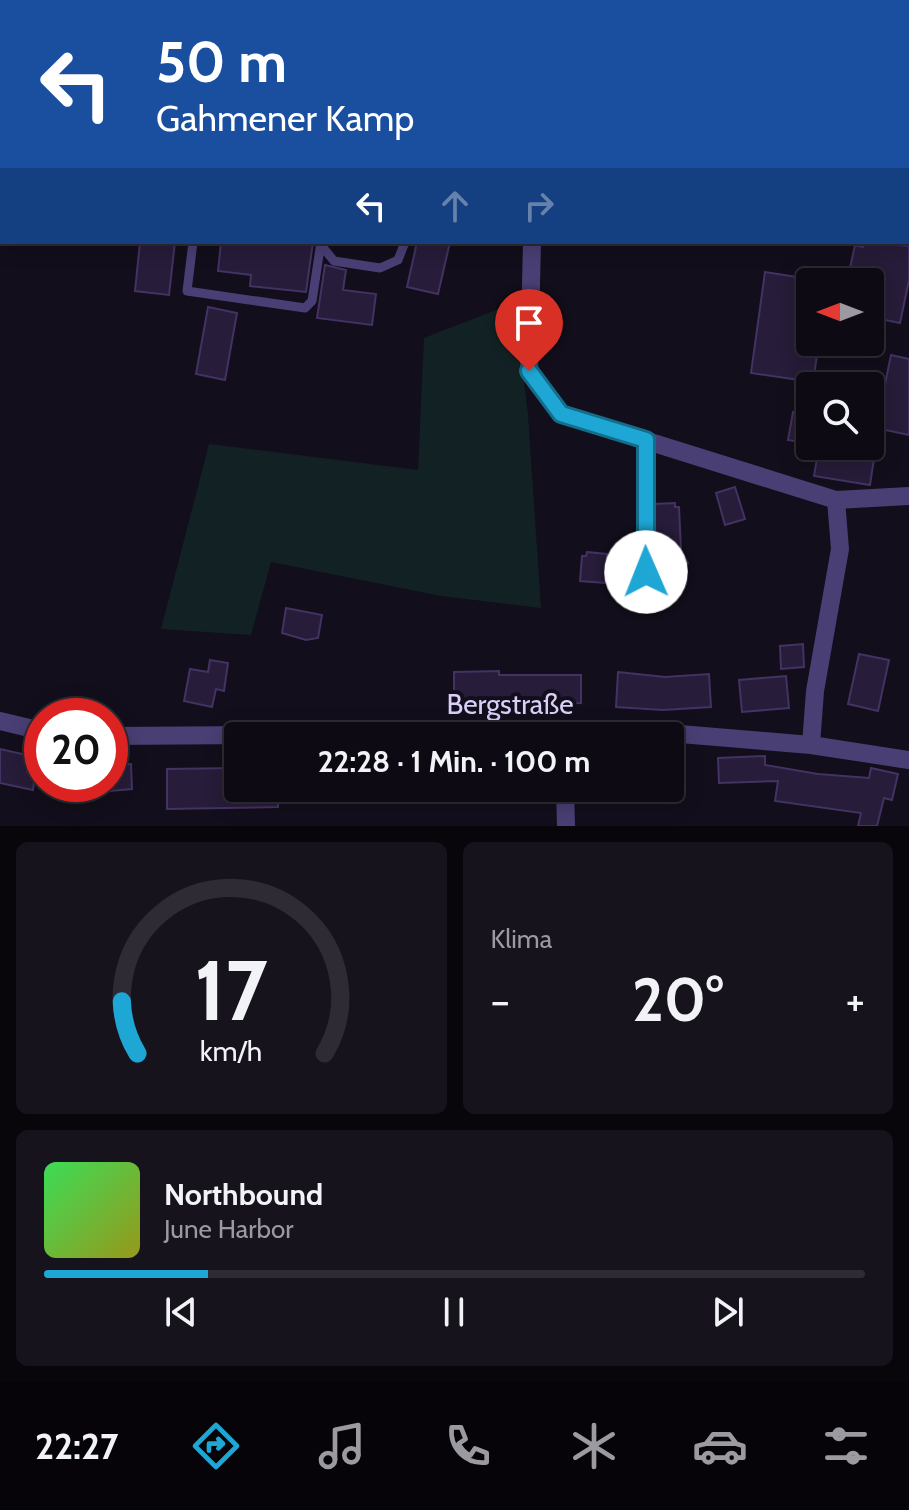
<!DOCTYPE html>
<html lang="de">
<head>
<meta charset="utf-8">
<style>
  body { margin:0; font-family:Cabin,sans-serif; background:#17131d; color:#f1f3f6; height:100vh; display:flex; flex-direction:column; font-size:30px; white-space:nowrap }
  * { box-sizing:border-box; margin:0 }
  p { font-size:26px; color:#9b9aa0 }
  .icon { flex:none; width:44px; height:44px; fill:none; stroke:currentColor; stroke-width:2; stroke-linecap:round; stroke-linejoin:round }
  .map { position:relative; height:826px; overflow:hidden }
  .sheet { display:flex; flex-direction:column; gap:16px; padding:16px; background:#08060b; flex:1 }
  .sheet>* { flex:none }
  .banner { position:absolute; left:0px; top:0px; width:910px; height:244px; box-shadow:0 4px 20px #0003,0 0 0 2px #2e2b34; background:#1a4fa0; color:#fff; overflow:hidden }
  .needle { width:52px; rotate:270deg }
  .tools { position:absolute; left:796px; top:268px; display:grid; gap:16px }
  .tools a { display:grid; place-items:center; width:88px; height:88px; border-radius:8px; background:#0e0a14; box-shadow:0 4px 20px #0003,0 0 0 2px #2e2b34; font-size:40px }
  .speed { position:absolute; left:24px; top:698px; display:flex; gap:16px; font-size:40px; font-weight:700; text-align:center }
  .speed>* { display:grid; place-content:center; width:104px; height:104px; border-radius:50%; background:#0e0a14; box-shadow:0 4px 20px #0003,0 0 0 2px #2e2b34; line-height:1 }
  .speed .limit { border:12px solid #d22; background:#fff; color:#111 }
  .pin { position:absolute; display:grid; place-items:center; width:68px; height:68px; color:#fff; margin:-82px -34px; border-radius:50% 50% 50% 0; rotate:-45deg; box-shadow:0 0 8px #0007 }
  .pin .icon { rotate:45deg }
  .me { position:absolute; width:88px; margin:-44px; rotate:359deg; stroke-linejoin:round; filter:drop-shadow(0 0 6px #0008) }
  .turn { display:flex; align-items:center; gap:28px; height:168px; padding:0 24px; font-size:36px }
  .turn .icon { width:104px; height:104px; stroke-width:2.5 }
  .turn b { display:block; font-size:56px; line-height:68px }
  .lanes { display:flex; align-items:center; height:76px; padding:0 24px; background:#0003; justify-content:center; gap:40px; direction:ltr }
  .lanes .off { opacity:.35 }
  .big { font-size:60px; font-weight:700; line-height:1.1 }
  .sheet .tile { flex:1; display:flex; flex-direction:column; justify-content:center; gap:12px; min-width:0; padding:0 28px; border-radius:12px; background:#17131d }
  .sheet .dial { align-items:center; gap:0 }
  .dial svg { height:208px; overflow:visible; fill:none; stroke:#2e2b34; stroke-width:7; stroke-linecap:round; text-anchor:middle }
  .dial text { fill:#f1f3f6; stroke:none }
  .song { display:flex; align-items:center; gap:24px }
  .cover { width:96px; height:96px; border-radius:12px; background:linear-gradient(135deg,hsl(130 70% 55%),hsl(60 70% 35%)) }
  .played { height:8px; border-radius:4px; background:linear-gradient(90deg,#1ea7d5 20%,#2e2b34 20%) }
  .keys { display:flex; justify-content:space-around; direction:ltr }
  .heat { display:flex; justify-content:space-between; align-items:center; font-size:44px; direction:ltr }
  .sheet .tiles { flex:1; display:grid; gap:16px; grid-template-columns:1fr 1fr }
  .tile:last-child { grid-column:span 2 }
  .trip { position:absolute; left:224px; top:722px; width:460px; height:80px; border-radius:8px; background:#0e0a14; box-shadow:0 4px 20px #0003,0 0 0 2px #2e2b34; font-weight:700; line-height:80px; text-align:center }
  .tab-bar { display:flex; height:128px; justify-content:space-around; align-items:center; background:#060408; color:#9b9aa0 }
  .tab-bar .icon { width:56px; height:56px }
  .tab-bar .active { color:#1ea7d5 }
  .tab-bar b { font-size:36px; color:#f1f3f6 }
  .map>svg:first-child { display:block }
  .green { fill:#122224 }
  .building { fill:#271c39; stroke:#433262; stroke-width:2 }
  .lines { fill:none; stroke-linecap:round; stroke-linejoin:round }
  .service { stroke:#493f74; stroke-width:9 }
  .minor { stroke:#493f74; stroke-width:18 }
  .route-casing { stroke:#146d8a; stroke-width:20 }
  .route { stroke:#1ea7d5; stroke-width:14 }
  .labels { text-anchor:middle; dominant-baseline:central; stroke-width:8; stroke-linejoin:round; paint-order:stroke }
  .street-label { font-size:28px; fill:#dacff8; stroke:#120e1b }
</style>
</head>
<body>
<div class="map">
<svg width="909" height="826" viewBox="0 0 909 826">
  <rect width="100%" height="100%" fill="#120e1b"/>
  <path class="green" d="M514,303l14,112 13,193 -100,-12 -170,-34 -20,73 -90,-6 48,-185 209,26 6,-132z"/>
  <path class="building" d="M140,242h35l-6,53 -34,-4z
    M221,242h92l-7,50 -56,-6 1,-11 -33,-4z
    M417,242h33l-12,52 -31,-7z
    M864,242l45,4v34l-9,43 -30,-6v-35h-23l8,-37 8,2z
    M325,265l21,5 -3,20 33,4 -4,31 -55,-7z
    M765,272l45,7v63h9l-6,40 -62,-9z
    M208,307l29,6 -12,67 -29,-6z
    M891,355l18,4v76l-33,-7z
    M793,412l17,3 -2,28 -20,-3z
    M819,446l56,6 -5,33 -56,-9z
    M735,487l10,32 -20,6 -9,-32z
    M675,503v4h4l2,43 7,13 -3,3 1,18 -28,2 -4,-82z
    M587,552l20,2 -2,29 -25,-2 2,-25h4z
    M286,608l36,7 -4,23 -12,2 -24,-7z
    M803,644l1,23 -23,2 -1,-23z
    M859,654l30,6 -11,51 -30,-7z
    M210,660l18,3 -4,28 -8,-2 -4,18 -28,-6 6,-32 18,3z
    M499,671v4h82v28l-127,3v-34z
    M618,672l47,5 44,-3 2,33 -48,3 -47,-3z
    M786,676l3,32 -47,4 -3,-32z
    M0,749l31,7 -4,16 8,2 -2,16 -33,-7z
    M765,756v9l53,9 51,4 2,-10 27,6 -6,26 -8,-2 -7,28h-19l3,-13 -86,-12 3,-20 -59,2 -1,-25z
    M131,764l1,25 -22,2v-26z
    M238,768v20h40v19l-111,2v-40z
    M351,788h40v13h-40z"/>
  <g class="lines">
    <path class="service" d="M193,242l-6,49 118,17 7,-7 9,-59
      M321,245l13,16 46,7 18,-8 7,-18
      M646,572v-132"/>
    <path class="minor" d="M411,0v2
      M532,242l-3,129 32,43 275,86 73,-4
      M0,721l42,10
      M110,736l546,-4 155,13 98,15
      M811,745l4,-54 25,-142 -4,-49
      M565,788l1,38"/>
  </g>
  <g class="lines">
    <defs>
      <path id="route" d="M529,371l32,43 85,26v132"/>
    </defs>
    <use href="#route" class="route-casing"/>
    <use href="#route" class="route"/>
  </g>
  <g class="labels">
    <g class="street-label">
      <text x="510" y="704">Bergstraße</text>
    </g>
  </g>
</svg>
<div class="tools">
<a><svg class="needle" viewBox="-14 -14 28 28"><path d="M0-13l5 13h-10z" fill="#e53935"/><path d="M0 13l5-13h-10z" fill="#9b9aa0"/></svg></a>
<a><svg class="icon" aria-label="search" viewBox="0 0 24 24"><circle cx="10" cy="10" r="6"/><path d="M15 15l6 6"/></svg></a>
</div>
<div class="speed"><div class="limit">20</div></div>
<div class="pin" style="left:529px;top:371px;background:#d93025"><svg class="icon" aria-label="arrive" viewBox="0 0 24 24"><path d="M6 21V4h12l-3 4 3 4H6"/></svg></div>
<svg class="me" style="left:646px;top:572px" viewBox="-20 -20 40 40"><circle r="19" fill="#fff"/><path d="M0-13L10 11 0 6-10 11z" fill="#1ea7d5"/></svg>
<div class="trip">22:28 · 1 Min. · 100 m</div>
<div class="banner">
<div class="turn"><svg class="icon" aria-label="left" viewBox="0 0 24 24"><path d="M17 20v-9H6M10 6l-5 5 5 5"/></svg><div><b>50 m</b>Gahmener Kamp</div></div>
<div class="lanes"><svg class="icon" aria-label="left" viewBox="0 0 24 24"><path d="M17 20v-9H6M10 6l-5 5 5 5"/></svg><svg class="icon off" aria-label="ahead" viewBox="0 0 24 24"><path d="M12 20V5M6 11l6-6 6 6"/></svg><svg class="icon off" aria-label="right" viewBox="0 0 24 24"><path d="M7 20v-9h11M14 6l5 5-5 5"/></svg></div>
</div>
</div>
<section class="sheet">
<div class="tiles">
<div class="tile dial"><svg viewBox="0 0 100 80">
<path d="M14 69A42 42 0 1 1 86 69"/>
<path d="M14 69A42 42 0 0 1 8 49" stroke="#1ea7d5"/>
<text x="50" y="56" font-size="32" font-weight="700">17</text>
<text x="50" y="72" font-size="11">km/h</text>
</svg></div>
<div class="tile"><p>Klima</p>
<div class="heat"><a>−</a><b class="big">20°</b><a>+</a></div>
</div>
<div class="tile">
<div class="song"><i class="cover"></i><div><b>Northbound</b><p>June Harbor</p></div></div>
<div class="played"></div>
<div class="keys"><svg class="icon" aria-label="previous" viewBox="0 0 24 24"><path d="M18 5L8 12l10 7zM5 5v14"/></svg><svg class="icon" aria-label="pause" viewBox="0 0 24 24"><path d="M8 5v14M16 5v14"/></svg><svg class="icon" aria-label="next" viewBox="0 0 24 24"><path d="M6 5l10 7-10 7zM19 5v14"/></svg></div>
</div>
</div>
</section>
<nav class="tab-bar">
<b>22:27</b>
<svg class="icon active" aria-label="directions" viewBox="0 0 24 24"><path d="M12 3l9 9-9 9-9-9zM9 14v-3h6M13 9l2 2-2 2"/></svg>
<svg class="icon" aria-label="music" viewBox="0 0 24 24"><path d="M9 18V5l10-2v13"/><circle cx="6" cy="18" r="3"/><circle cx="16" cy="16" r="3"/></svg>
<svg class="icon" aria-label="phone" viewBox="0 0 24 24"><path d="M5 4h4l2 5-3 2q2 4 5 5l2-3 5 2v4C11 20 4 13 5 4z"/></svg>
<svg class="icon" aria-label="climate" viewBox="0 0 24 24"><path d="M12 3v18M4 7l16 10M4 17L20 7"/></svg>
<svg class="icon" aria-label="car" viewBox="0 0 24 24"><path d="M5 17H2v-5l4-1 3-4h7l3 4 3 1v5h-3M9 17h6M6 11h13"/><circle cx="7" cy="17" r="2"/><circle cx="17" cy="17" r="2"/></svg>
<svg class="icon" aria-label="filters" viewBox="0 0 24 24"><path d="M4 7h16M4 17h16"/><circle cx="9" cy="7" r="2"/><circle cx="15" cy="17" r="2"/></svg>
</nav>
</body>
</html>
